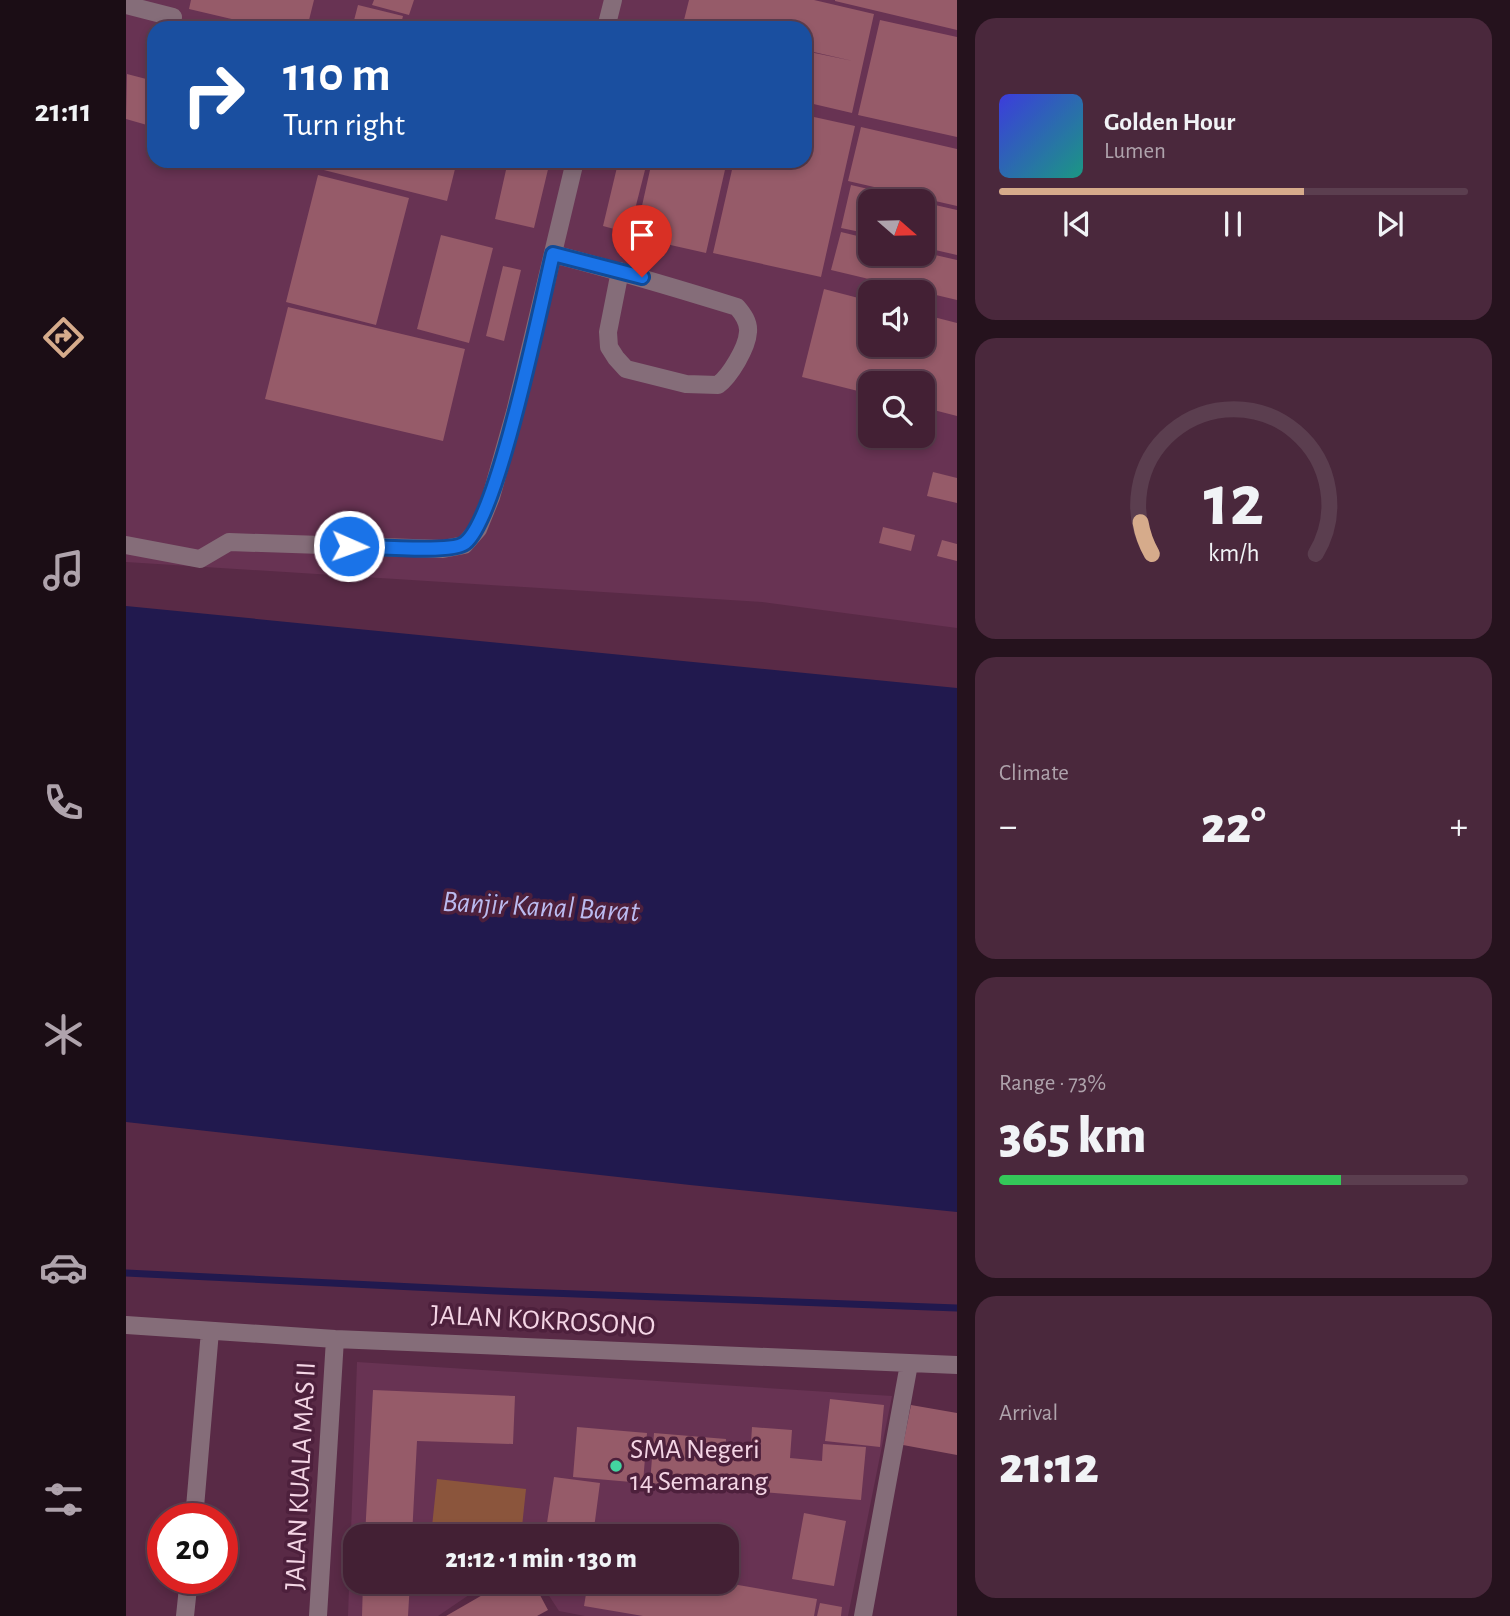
<!DOCTYPE html>
<html lang="en">
<head>
<meta charset="utf-8">
<style>
  body { margin:0; font-family:"Alegreya Sans",sans-serif; background:#4a283c; color:#f1f3f6; height:100vh; display:flex; flex-direction:column; font-size:26px; white-space:nowrap }
  * { box-sizing:border-box; margin:0 }
  p { font-size:23px; color:#afa3ac }
  .icon { flex:none; width:38px; height:38px; fill:none; stroke:currentColor; stroke-width:2; stroke-linecap:round; stroke-linejoin:round }
  .map { position:relative; flex:1; overflow:hidden }
  .side { display:flex; flex-direction:column; gap:18px; padding:18px; background:#25121d; width:553px }
  .side>* { flex:none }
  .banner { position:absolute; left:21px; top:21px; width:665px; height:147px; border-radius:21px; box-shadow:0 4px 10px #0003,0 0 0 2px #5b3e4f; background:#1a4fa0; color:#fff; overflow:hidden }
  .needle { width:46px; rotate:110deg }
  .buttons { position:absolute; left:732px; top:189px; display:grid; gap:14px }
  .buttons a { display:grid; place-items:center; width:77px; height:77px; border-radius:14px; background:#432034; box-shadow:0 4px 10px #0003,0 0 0 2px #5b3e4f; font-size:35px }
  .speed { position:absolute; left:21px; top:1503px; display:flex; gap:14px; font-size:35px; font-weight:700; text-align:center }
  .speed>* { display:grid; place-content:center; width:91px; height:91px; border-radius:50%; background:#432034; box-shadow:0 4px 10px #0003,0 0 0 2px #5b3e4f; line-height:1 }
  .speed .limit { border:10px solid #d22; background:#fff; color:#111 }
  .pin { position:absolute; display:grid; place-items:center; width:60px; height:60px; color:#fff; margin:-72px -30px; border-radius:50% 50% 50% 0; rotate:-45deg; box-shadow:0 0 7px #0007 }
  .pin .icon { rotate:45deg }
  .me { position:absolute; width:77px; margin:-38px; rotate:92deg; stroke-linejoin:round; filter:drop-shadow(0 0 5px #0008) }
  .turn { display:flex; align-items:center; gap:24px; height:147px; padding:0 21px; font-size:32px }
  .turn .icon { width:91px; height:91px; stroke-width:2.5 }
  .turn b { display:block; font-size:49px; line-height:60px }
  .big { font-size:52px; font-weight:800; line-height:1.1 }
  .side .widget { flex:1; display:flex; flex-direction:column; justify-content:center; gap:10px; min-width:0; padding:0 24px; border-radius:21px; background:#4a283c }
  .side .dial { align-items:center; gap:0 }
  .dial svg { height:182px; overflow:visible; fill:none; stroke:#5b3e4f; stroke-width:7; stroke-linecap:round; text-anchor:middle }
  .dial text { fill:#f1f3f6; stroke:none }
  .song { display:flex; align-items:center; gap:21px }
  .cover { width:84px; height:84px; border-radius:10px; background:linear-gradient(135deg,hsl(240 70% 55%),hsl(170 70% 35%)) }
  .played { height:7px; border-radius:4px; background:linear-gradient(90deg,#d6ab8b 65%,#5b3e4f 65%) }
  .keys { display:flex; justify-content:space-around; direction:ltr }
  .heat { display:flex; justify-content:space-between; align-items:center; font-size:38px; direction:ltr }
  .charge { height:10px; border-radius:5px; background:linear-gradient(90deg,#34c759 73%,#5b3e4f 0) }
  .trip { position:absolute; left:217px; top:1524px; width:396px; height:70px; border-radius:21px; background:#432034; box-shadow:0 4px 10px #0003,0 0 0 2px #5b3e4f; font-weight:800; line-height:70px; text-align:center }
  main { display:flex; flex:1; min-height:0 }
  .dock { display:flex; flex-direction:column; width:126px; justify-content:space-around; align-items:center; background:#1b0d15; color:#afa3ac }
  .dock .icon { width:49px; height:49px }
  .dock .current { color:#d6ab8b }
  .dock b { font-size:32px; color:#f1f3f6 }
  .map>svg:first-child { display:block }
  .built { fill:#683353; fill-rule:evenodd }
  .green { fill:#8b553c }
  .water { fill:#21194e }
  .lines { fill:none; stroke-linecap:round; stroke-linejoin:round }
  .stream { stroke:#21194e; stroke-width:7 }
  .building { fill:#965b69 }
  .minor { stroke:#856d79; stroke-width:18 }
  .route-casing { stroke:#114b97; stroke-width:18 }
  .route { stroke:#1a73e8; stroke-width:12 }
  .poi-dot { fill:#43d4a0; stroke:#4d203c; stroke-width:2.5 }
  .labels { text-anchor:middle; dominant-baseline:central; stroke-width:7; stroke-linejoin:round; paint-order:stroke }
  .street-label { font-size:28px; fill:#f4d5e5; stroke:#4d203c }
  .poi-label { font-size:28px; fill:#f4d5e5; stroke:#4d203c; text-anchor:start }
  .water-label { font-size:30px; font-style:italic; fill:#bbbbf0; stroke:#4d203c }
</style>
</head>
<body>
<main>
<nav class="dock">
<b>21:11</b>
<svg class="icon current" aria-label="directions" viewBox="0 0 24 24"><path d="M12 3l9 9-9 9-9-9zM9 14v-3h6M13 9l2 2-2 2"/></svg>
<svg class="icon" aria-label="music" viewBox="0 0 24 24"><path d="M9 18V5l10-2v13"/><circle cx="6" cy="18" r="3"/><circle cx="16" cy="16" r="3"/></svg>
<svg class="icon" aria-label="phone" viewBox="0 0 24 24"><path d="M5 4h4l2 5-3 2q2 4 5 5l2-3 5 2v4C11 20 4 13 5 4z"/></svg>
<svg class="icon" aria-label="climate" viewBox="0 0 24 24"><path d="M12 3v18M4 7l16 10M4 17L20 7"/></svg>
<svg class="icon" aria-label="car" viewBox="0 0 24 24"><path d="M5 17H2v-5l4-1 3-4h7l3 4 3 1v5h-3M9 17h6M6 11h13"/><circle cx="7" cy="17" r="2"/><circle cx="17" cy="17" r="2"/></svg>
<svg class="icon" aria-label="filters" viewBox="0 0 24 24"><path d="M4 7h16M4 17h16"/><circle cx="9" cy="7" r="2"/><circle cx="15" cy="17" r="2"/></svg>
</nav>
<div class="map">
<svg width="831" height="1616" viewBox="0 0 831 1616">
  <rect width="100%" height="100%" fill="#592a46"/>
  <path class="built" d="M0,0h831v628l-195,-26 -636,-40zM28,28h651v133h-651zM744,201h52v53h-52zM744,292h52v53h-52zM744,383h52v53h-52z
    M231,1362l535,34 -44,220h-263l-26,-5 -19,-29h186v-46h-371v46h133l-50,34h-90z"/>
  <path class="green" d="M311,1479l89,10 -5,47h-90z"/>
  <path class="water" d="M0,606l831,82v524l-267,-27 -564,-63z"/>
  <g class="lines">
    <path class="stream" d="M0,1273l371,18 460,17"/>
  </g>
  <path class="building" d="M65,0h123l-7,28h-37l-81,-19z
    M248,0h40l-5,15 -37,-10z
    M563,0h125l60,14 -22,99 -47,-11v-51l48,10 -48,-11v-22h-90l-31,-8z
    M709,0h122v30l-122,-29z
    M232,5l45,11 -3,12h-48z
    M754,20l77,17v100l-99,-22z
    M1,74l27,7v46l-28,-8z
    M679,115l50,11 -34,151 -108,-24 21,-92h71z
    M735,127l96,22v57l-109,-25z
    M162,161h169l-10,40z
    M382,161h42l-16,67 -39,-9z
    M526,161h75l-21,92 -71,-16z
    M492,163l27,7 -16,63 -26,-7z
    M192,175l91,23 -33,127 -90,-23z
    M725,185l65,15 -1,1h-45v33l-29,-6z
    M796,202l35,8v45l-35,-8z
    M715,232l29,7v15h52v-2l35,8v40l-126,-30z
    M315,235l52,13 -24,95 -52,-14z
    M377,266l18,4 -17,71 -18,-5z
    M698,289l46,12v44h52v-31l35,9v93l-35,-9v-24h-52v11l-68,-17z
    M162,307l177,42 -22,92 -178,-42z
    M807,472l24,6v25l-30,-7z
    M757,527l32,8 -4,16 -32,-8z
    M816,540l15,4v17l-20,-5z
    M247,1390l142,6 -2,48 -96,-3 -5,95h-47z
    M704,1399l54,6 -4,42 -55,-6z
    M785,1405l46,8v42l-54,-10z
    M451,1427l70,6 -4,50 -70,-6z
    M626,1427l40,3 -2,28 32,3 1,-17 43,3 -5,53 -211,-17 4,-50 72,6 -1,18 25,2z
    M428,1477l46,6 -7,53h-48z
    M678,1513l42,8 -12,65 -42,-7z
    M237,1582h47l-2,34h-46z
    M379,1582h28l15,28 -11,6h-91z
    M462,1582h133l96,17 -3,17h-171l-59,-10z
    M694,1603l22,4 -1,9h-24z"/>
  <g class="lines">
    <path class="minor" d="M0,5l47,12
      M480,28l7,-28
      M427,254c62,16 123,34 184,53 6,7 12,15 11,25 -1,16 -18,44 -30,53l-32,-1 -60,-15 -10,-11 -7,-11 -1,-15 12,-61
      M0,545l74,14 29,-17 214,7 21,-4 14,-16 13,-32 24,-85 60,-251
      M0,1325l209,14 622,26
      M68,1519l16,-188
      M59,1616l4,-38
      M192,1616l17,-277
      M737,1616l46,-252"/>
  </g>
  <g class="lines">
    <defs>
      <path id="route" d="M223,546c22,0 102,8 116,-3 33,-25 76,-239 88,-289l89,23"/>
    </defs>
    <use href="#route" class="route-casing"/>
    <use href="#route" class="route"/>
  </g>
  <circle class="poi-dot" cx="490" cy="1466" r="7"/>
  <g class="labels">
    <g class="street-label">
      <text transform="translate(417 1321) rotate(3)">JALAN KOKROSONO</text>
      <text transform="translate(175 1476) rotate(-87)">JALAN KUALA MAS II</text>
    </g>
    <g class="poi-label">
      <text x="504" y="1450">SMA Negeri<tspan x="504" dy="32">14 Semarang</tspan></text>
    </g>
    <g class="water-label">
      <text transform="translate(415 907) rotate(3)">Banjir Kanal Barat</text>
    </g>
  </g>
</svg>
<div class="buttons">
<a><svg class="needle" viewBox="-14 -14 28 28"><path d="M0-13l5 13h-10z" fill="#e53935"/><path d="M0 13l5-13h-10z" fill="#afa3ac"/></svg></a>
<a><svg class="icon" aria-label="sound" viewBox="0 0 24 24"><path d="M4 9h4l5-4v14l-5-4H4zM17 9q2 3 0 6"/></svg></a>
<a><svg class="icon" aria-label="search" viewBox="0 0 24 24"><circle cx="10" cy="10" r="6"/><path d="M15 15l6 6"/></svg></a>
</div>
<div class="speed"><div class="limit">20</div></div>
<div class="pin" style="left:516px;top:277px;background:#d93025"><svg class="icon" aria-label="arrive" viewBox="0 0 24 24"><path d="M6 21V4h12l-3 4 3 4H6"/></svg></div>
<svg class="me" style="left:223px;top:546px" viewBox="-20 -20 40 40"><circle r="17" fill="#1a73e8" stroke="#fff" stroke-width="3"/><path d="M0-11L8 9 0 5-8 9z" fill="#fff"/></svg>
<div class="trip">21:12 · 1 min · 130 m</div>
<div class="banner">
<div class="turn"><svg class="icon" aria-label="right" viewBox="0 0 24 24"><path d="M7 20v-9h11M14 6l5 5-5 5"/></svg><div><b>110 m</b>Turn right</div></div>
</div>
</div>
<section class="side">
<div class="widget">
<div class="song"><i class="cover"></i><div><b>Golden Hour</b><p>Lumen</p></div></div>
<div class="played"></div>
<div class="keys"><svg class="icon" aria-label="previous" viewBox="0 0 24 24"><path d="M18 5L8 12l10 7zM5 5v14"/></svg><svg class="icon" aria-label="pause" viewBox="0 0 24 24"><path d="M8 5v14M16 5v14"/></svg><svg class="icon" aria-label="next" viewBox="0 0 24 24"><path d="M6 5l10 7-10 7zM19 5v14"/></svg></div>
</div>
<div class="widget dial"><svg viewBox="0 0 100 80">
<path d="M14 69A42 42 0 1 1 86 69"/>
<path d="M14 69A42 42 0 0 1 9 55" stroke="#d6ab8b"/>
<text x="50" y="56" font-size="32" font-weight="700">12</text>
<text x="50" y="72" font-size="11">km/h</text>
</svg></div>
<div class="widget"><p>Climate</p>
<div class="heat"><a>−</a><b class="big">22°</b><a>+</a></div>
</div>
<div class="widget"><p>Range · 73%</p><b class="big">365 km</b><div class="charge"></div></div>
<div class="widget"><p>Arrival</p><b class="big">21:12</b></div>
</section>
</main>
</body>
</html>
